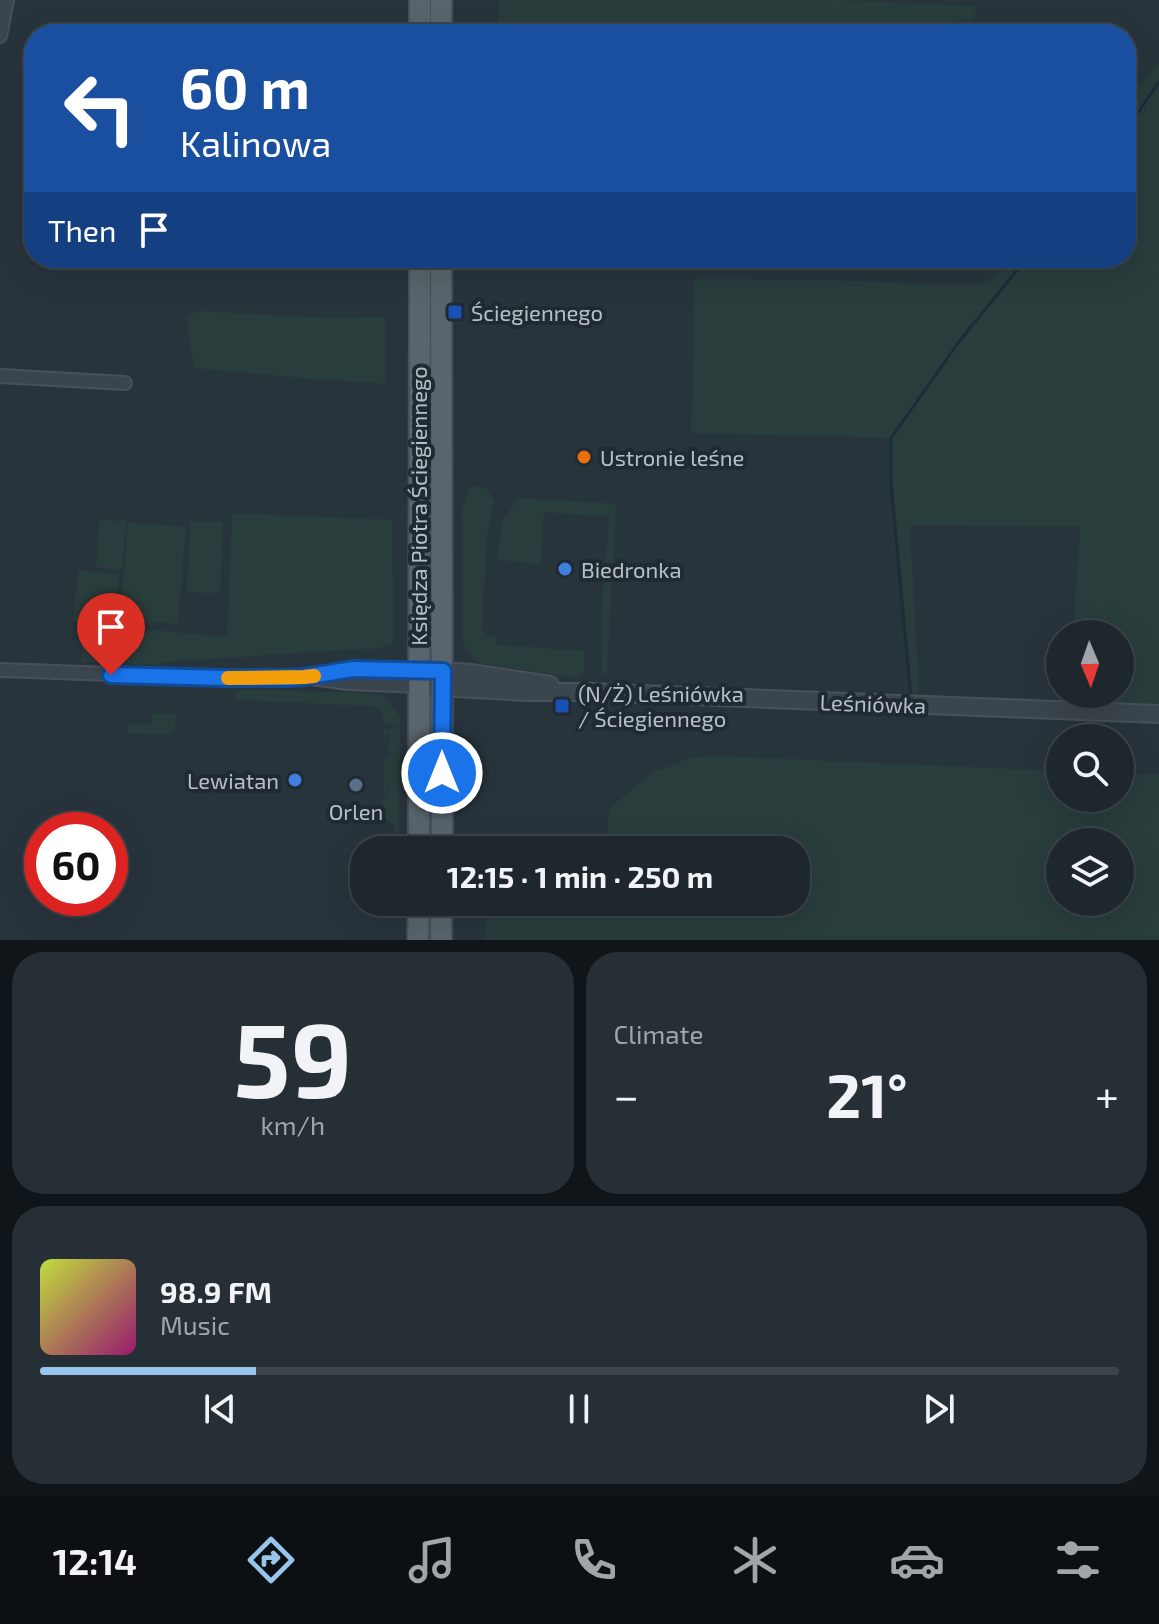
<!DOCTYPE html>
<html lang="en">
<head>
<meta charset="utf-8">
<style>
  body { margin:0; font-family:"Exo 2",sans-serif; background:#262f35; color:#f1f3f6; height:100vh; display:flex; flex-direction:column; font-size:30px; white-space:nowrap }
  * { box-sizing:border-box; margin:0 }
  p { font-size:26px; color:#a1a5aa }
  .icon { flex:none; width:44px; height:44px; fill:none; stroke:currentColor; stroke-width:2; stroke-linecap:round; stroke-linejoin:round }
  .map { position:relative; height:940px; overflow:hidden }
  .panel { display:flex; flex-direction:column; gap:12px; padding:12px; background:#101519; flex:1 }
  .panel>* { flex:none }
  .banner { position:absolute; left:24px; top:24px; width:1112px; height:244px; border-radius:32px; box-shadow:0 8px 32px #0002,0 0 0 2px #3c4449; background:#1a4fa0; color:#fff; overflow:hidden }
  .needle { width:52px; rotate:178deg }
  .buttons { position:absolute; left:1046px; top:620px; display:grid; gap:16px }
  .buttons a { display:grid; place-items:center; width:88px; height:88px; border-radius:50%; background:#1e272d; box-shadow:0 8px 32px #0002,0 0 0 2px #3c4449; font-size:40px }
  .speed { position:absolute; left:24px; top:812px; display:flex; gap:16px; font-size:40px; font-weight:700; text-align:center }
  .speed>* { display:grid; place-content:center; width:104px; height:104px; border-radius:50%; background:#1e272d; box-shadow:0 8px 32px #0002,0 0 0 2px #3c4449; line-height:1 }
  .speed .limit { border:12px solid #d22; background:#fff; color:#111 }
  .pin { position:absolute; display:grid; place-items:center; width:68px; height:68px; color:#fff; margin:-82px -34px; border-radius:50% 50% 50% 0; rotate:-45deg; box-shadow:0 0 8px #0007 }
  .pin .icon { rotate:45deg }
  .me { position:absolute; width:88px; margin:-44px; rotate:0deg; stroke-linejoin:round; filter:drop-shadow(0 0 6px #0008) }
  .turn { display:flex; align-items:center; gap:28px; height:168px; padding:0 24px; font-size:36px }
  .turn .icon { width:104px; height:104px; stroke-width:2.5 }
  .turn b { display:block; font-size:56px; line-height:68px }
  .then { display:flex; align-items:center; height:76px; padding:0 24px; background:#0003; gap:16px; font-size:30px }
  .big { font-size:60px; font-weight:700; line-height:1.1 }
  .panel .tile { flex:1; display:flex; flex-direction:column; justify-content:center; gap:12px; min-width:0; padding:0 28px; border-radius:32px; background:#262f35 }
  .panel .dial { align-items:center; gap:0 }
  .dial b { font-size:104px; line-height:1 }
  .song { display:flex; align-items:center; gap:24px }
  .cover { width:96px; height:96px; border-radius:12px; background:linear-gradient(135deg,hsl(70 70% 55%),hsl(320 70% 35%)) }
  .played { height:8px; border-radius:4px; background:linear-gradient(90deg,#98c5ec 20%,#3c4449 20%) }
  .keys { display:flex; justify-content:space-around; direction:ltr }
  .heat { display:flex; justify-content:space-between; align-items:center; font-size:44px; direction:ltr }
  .panel .tiles { flex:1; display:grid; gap:12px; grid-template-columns:1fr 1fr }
  .tile:last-child { grid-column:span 2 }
  .trip { position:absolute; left:350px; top:836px; width:460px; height:80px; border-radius:32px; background:#1e272d; box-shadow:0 8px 32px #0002,0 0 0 2px #3c4449; font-weight:700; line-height:80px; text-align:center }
  .tab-bar { display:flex; height:128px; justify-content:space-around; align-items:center; background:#0c1012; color:#a1a5aa }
  .tab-bar .icon { width:56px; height:56px }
  .tab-bar .current { color:#98c5ec }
  .tab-bar b { font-size:36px; color:#f1f3f6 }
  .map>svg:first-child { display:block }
  .green { fill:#293d3c; fill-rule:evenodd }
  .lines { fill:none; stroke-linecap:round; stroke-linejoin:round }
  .stream { stroke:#1c2c39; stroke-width:3 }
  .minor-casing { stroke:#475159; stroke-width:16 }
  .tertiary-casing { stroke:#475159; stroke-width:20 }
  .primary-casing { stroke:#475159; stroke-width:24 }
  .minor { stroke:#3b454d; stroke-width:12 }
  .tertiary { stroke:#3b454d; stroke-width:16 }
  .primary { stroke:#59646c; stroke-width:20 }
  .route-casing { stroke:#114b97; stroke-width:20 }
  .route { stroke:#1a73e8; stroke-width:14 }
  .slow { stroke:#f59e0b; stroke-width:14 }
  .transit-dot { fill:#1a4fb4; stroke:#202a32; stroke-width:3 }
  .food-dot { fill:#e8710a; stroke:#202a32; stroke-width:3 }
  .shop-dot { fill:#3f7fe0; stroke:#202a32; stroke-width:3 }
  .service-dot { fill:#5c6f8a; stroke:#202a32; stroke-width:3 }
  .labels { text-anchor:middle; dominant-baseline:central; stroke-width:8; stroke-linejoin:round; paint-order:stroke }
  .poi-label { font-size:22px; fill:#b7c0c7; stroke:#202a32; text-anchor:start }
  .street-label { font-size:22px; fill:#b7c0c7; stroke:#202a32 }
</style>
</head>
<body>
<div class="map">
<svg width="1159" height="940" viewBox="0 0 1159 940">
  <rect width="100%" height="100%" fill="#28343c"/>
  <path class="green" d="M500,0h335l142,6 -4,14 -120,8 -2,6h-340l-14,-1z
    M1159,63v644l-91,-3 1,-10h51v-60h-47l7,-107 -170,-2 9,168h-8l-20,-210v-45l-200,-5 3,-87v-67l130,1 156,5 16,-10 13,-17h117v-153z
    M198,311l128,7 59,-1 1,67 -74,-5 -118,-11 -8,-51z
    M469,486l14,1 6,4 5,10 -7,34 -5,94 5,6 9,1v9l89,6 -1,21 -6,6 -97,-14 -7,-5 -11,-16 -1,-133z
    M518,498l98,6 -9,170h-5v-70l7,-87 -65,-5 -3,52 -43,-4 3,-37z
    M232,513l160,7 2,123 -15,5 -218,14v3l-80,-3 3,-37 -11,-4 5,-51 41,4 -4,53 112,10z
    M100,519l26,2 -4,49 -26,-3z
    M190,521l33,1 -3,71 -33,-1z
    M128,522l58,5 -8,97 -58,-5z
    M245,689l135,5 6,4 14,19v6l-11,8 11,-5 -1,117 -3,7h-26l7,-10 18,-1v-14l-10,-6 -3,-6 1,-16 4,-1v-3h-4v-5l3,-1v3h3l-1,-6 -5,2 1,-26 8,-6 -5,-10 3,-4 -2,-6 -3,2 -1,11v-20l4,3 6,-4 -4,-4 -6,3c0,-11 -2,-17 -14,-19l-132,-6 -3,-3 1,-5z
    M152,713l25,1 -2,15 -9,6 -38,-2v-10l23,1z
    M719,756l341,15v27h60v-25l39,2v165h-673v-33l32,-5h278v-52h-190l3,-41 41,-35 38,-16zM1060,842h60v60h-60z"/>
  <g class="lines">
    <path class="stream" d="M1126,130l33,-48
      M911,697l-20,-214v-45l70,-99 66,-81"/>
    <defs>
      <path id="minor" d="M0,36l7,-36
        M0,376l125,7
        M0,670l225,8 79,-1 44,6 72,3
        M320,675l33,-6 68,1"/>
      <path id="tertiary" d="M430,670l41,3 79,12
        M420,686l107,6h60l572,22"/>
      <path id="primary" d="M420,34v-34
        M441,34v-34
        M441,258l1,592
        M419,850l1,-592
        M418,940l1,-38
        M441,940v-38"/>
    </defs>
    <use href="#minor" class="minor-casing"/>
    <use href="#tertiary" class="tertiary-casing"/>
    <use href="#primary" class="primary-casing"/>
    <use href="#minor" class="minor"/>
    <use href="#tertiary" class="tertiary"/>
    <use href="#primary" class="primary"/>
  </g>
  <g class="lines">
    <defs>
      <path id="route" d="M111,675l114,3h63l16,-1 49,-8 90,2 -1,102"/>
    </defs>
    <use href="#route" class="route-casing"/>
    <use href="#route" class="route"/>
    <path class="slow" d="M228,678l76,-1 10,-1"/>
  </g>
  <g class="transit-dot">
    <rect x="447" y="304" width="16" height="16" rx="4"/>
    <rect x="554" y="698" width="16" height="16" rx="4"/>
  </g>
  <circle class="food-dot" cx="584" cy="457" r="8"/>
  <g class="shop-dot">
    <circle cx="565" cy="569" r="8"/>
    <circle cx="295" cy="780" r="8"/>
  </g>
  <circle class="service-dot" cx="356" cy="785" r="8"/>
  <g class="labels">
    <g class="poi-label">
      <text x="471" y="312">Ściegiennego</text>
      <text x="600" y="457">Ustronie leśne</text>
      <text x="581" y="569">Biedronka</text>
      <text x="578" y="693">(N/Ż) Leśniówka<tspan x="578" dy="25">/ Ściegiennego</tspan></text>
      <text x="279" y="780" text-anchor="end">Lewiatan</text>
      <text x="356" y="811" text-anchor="middle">Orlen</text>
    </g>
    <g class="street-label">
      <text transform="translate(418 506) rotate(-90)">Księdza Piotra Ściegiennego</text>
      <text transform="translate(873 703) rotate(2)">Leśniówka</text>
    </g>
  </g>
</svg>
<div class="buttons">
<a><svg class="needle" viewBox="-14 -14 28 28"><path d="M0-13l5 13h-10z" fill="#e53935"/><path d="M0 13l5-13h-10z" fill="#a1a5aa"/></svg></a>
<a><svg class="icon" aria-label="search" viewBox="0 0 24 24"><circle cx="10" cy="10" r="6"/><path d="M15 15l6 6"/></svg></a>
<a><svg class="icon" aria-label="layers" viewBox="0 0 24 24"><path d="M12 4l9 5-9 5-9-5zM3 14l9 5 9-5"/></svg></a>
</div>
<div class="speed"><div class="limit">60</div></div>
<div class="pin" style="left:111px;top:675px;background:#d93025"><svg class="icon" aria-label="arrive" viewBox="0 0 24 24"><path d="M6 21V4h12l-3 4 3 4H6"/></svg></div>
<svg class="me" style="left:442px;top:773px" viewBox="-20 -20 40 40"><circle r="17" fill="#1a73e8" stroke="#fff" stroke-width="3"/><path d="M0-11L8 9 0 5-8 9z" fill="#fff"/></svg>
<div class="trip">12:15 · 1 min · 250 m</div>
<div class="banner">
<div class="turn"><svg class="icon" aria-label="left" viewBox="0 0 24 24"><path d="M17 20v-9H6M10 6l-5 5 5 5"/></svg><div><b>60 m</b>Kalinowa</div></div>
<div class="then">Then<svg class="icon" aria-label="arrive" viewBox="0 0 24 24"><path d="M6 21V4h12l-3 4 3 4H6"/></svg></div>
</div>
</div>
<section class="panel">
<div class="tiles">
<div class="tile dial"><b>59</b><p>km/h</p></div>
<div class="tile"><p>Climate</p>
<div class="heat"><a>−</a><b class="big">21°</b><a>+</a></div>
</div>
<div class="tile">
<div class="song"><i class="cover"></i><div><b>98.9 FM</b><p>Music</p></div></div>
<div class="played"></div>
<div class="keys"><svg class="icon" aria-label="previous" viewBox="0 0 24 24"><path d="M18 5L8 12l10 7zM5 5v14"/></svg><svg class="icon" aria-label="pause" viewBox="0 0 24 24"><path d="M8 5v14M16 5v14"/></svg><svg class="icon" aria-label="next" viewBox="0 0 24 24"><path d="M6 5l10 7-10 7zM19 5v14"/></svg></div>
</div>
</div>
</section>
<nav class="tab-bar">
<b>12:14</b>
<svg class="icon current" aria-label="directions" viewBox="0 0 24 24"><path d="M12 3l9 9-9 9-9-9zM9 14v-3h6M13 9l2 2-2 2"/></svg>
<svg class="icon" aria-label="music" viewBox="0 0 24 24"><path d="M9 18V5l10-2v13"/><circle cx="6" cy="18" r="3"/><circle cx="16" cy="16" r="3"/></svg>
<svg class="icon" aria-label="phone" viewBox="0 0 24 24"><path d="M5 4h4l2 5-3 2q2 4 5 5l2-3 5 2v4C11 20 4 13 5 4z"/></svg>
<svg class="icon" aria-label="climate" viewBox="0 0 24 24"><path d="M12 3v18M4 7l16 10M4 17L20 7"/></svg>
<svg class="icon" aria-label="car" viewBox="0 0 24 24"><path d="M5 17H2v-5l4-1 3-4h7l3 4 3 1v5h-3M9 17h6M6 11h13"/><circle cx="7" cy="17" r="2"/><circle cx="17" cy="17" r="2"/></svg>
<svg class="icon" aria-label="filters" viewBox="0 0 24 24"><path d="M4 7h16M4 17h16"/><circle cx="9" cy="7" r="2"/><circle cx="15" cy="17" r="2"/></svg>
</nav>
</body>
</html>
